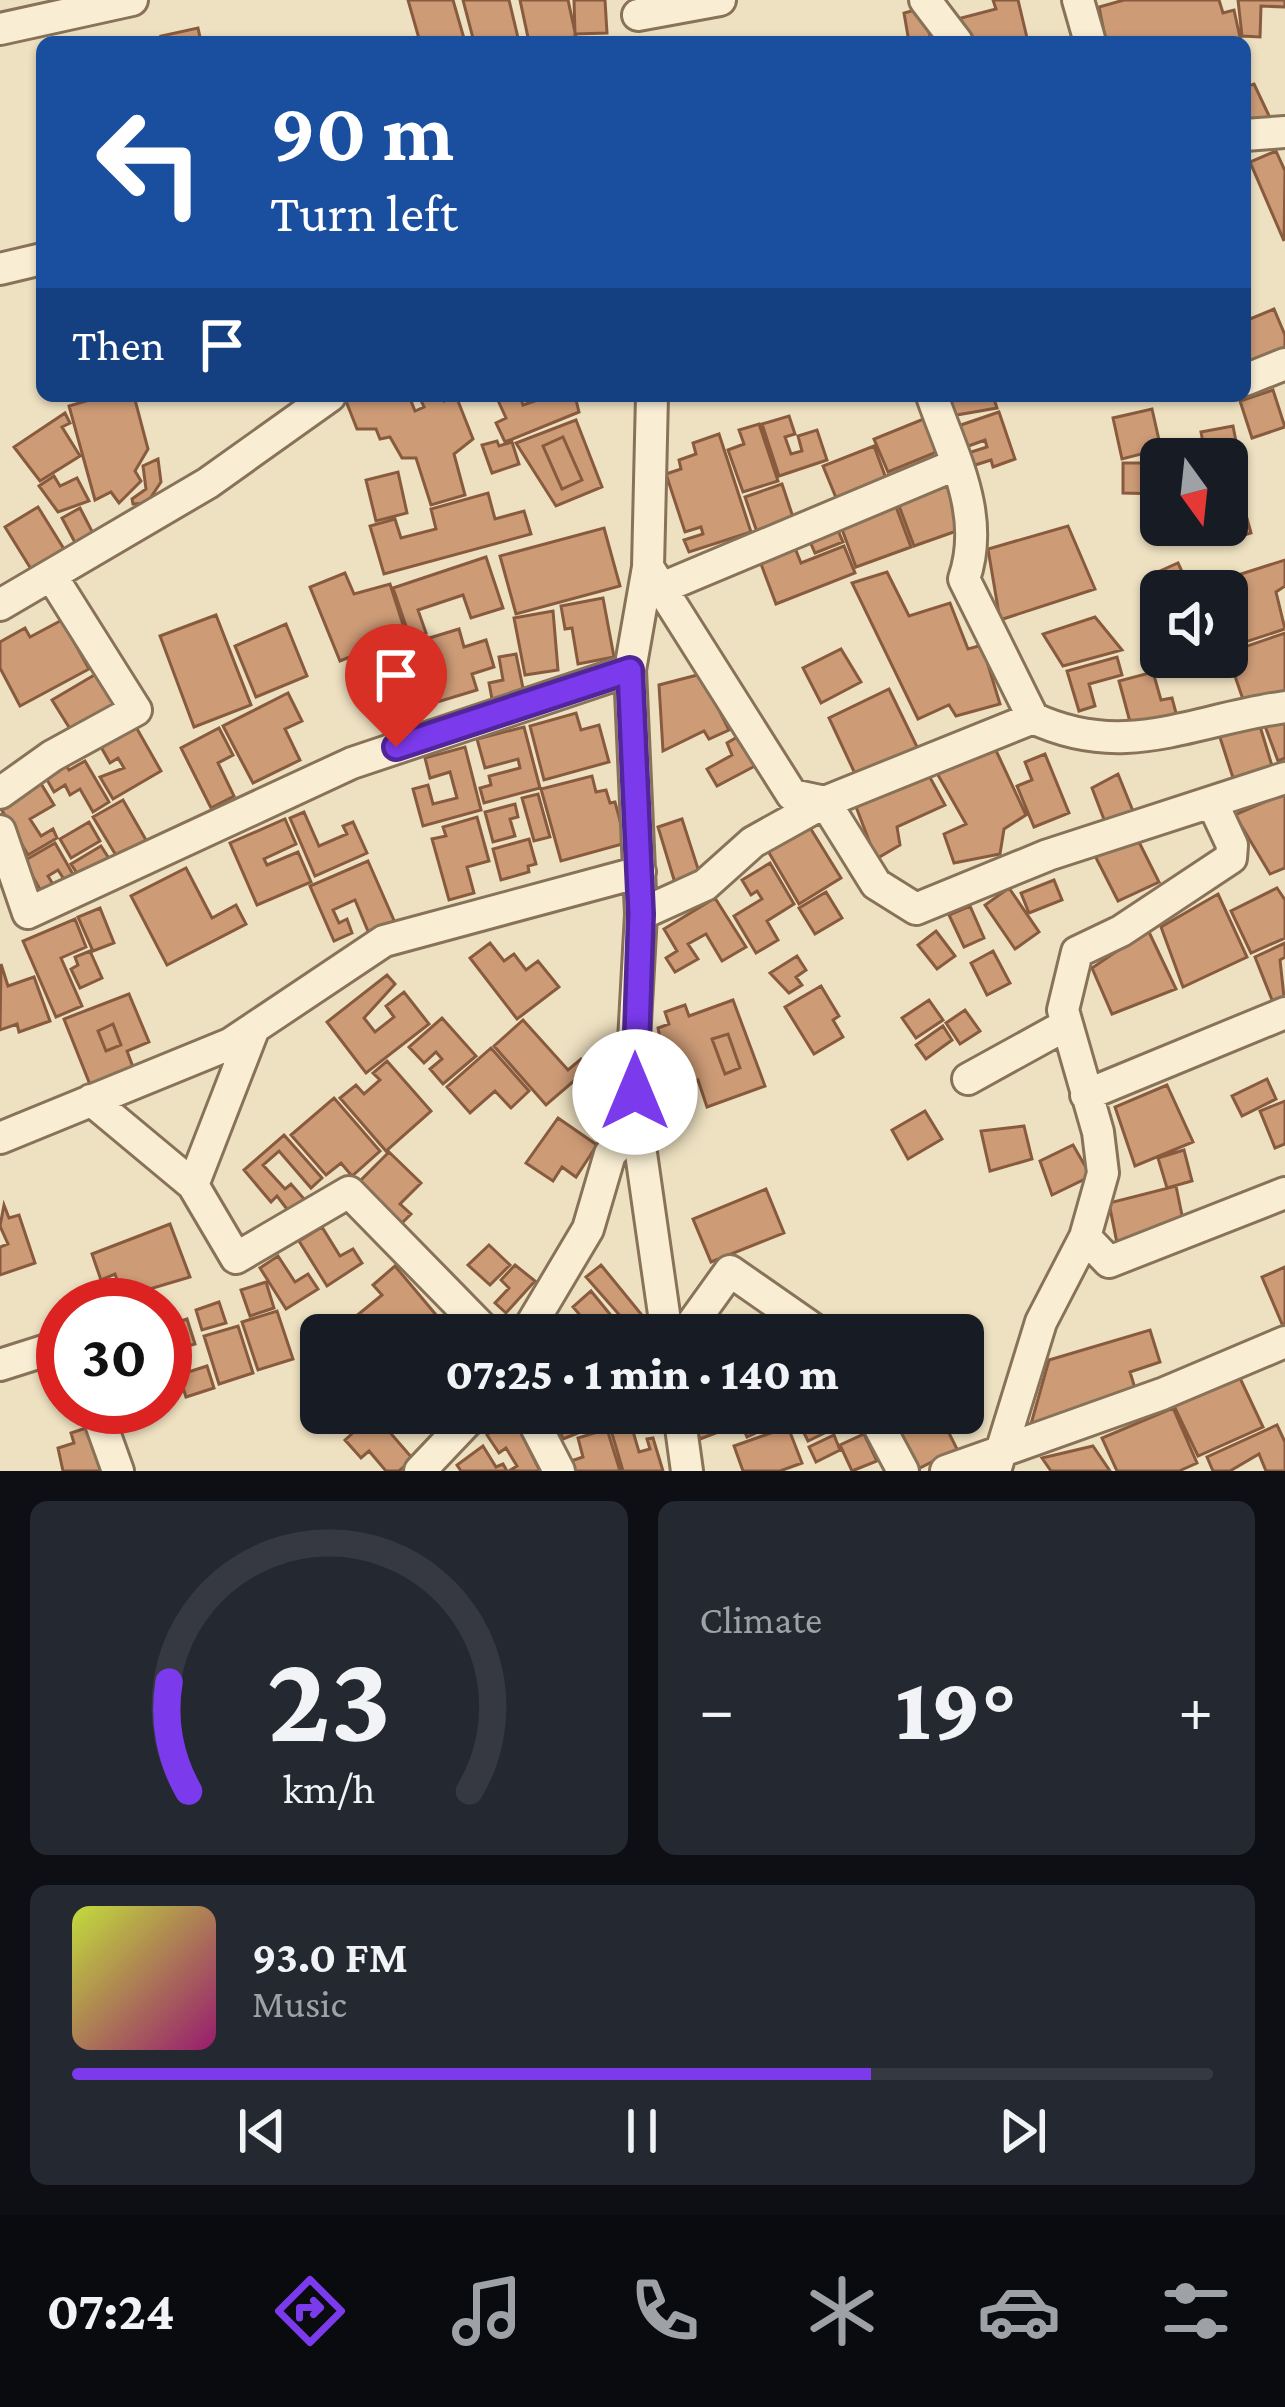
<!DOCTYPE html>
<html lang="en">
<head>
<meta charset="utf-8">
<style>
  body { margin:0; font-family:"Crimson Pro",serif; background:#242831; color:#f1f3f6; height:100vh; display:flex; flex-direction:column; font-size:45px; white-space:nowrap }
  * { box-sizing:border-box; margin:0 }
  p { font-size:39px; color:#9ea1a6 }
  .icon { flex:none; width:66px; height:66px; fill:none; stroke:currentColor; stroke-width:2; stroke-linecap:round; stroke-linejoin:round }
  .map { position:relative; height:1471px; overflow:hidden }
  .panel { display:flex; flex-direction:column; gap:30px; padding:30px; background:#0d0f14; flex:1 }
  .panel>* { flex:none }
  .banner { position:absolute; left:36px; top:36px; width:1215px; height:366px; border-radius:18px; box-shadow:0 3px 9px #0004; background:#1a4fa0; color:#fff; overflow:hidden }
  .needle { width:78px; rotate:165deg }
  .fabs { position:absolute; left:1140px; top:438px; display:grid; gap:24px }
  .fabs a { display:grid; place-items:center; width:108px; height:108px; border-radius:18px; background:#171b24; box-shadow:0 3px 9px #0004; font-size:60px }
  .speed { position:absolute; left:36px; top:1278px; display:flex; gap:24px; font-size:60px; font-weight:700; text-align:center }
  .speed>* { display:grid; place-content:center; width:156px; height:156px; border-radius:50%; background:#171b24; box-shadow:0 3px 9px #0004; line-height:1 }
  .speed .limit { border:18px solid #d22; background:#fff; color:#111 }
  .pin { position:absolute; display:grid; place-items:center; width:102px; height:102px; color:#fff; margin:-123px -51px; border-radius:50% 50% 50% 0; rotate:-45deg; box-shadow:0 0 12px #0007 }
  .pin .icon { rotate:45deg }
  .me { position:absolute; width:132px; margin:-66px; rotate:0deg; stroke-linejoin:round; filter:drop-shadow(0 0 9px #0008) }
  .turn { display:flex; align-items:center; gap:42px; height:252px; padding:0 36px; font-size:54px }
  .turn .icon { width:156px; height:156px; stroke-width:2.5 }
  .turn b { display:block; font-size:84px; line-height:102px }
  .then { display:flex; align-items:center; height:114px; padding:0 36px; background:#0003; gap:24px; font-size:45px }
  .big { font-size:90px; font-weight:800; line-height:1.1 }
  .panel .tile { flex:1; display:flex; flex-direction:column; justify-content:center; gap:18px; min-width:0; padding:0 42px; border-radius:18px; background:#242831 }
  .panel .dial { align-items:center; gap:0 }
  .dial svg { height:312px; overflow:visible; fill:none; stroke:#363941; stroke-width:7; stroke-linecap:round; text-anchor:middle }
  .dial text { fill:#f1f3f6; stroke:none }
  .song { display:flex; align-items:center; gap:36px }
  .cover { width:144px; height:144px; border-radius:18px; background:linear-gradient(135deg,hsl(70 70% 55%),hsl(320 70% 35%)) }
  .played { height:12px; border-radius:6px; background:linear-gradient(90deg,#7c3aed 70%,#363941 70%) }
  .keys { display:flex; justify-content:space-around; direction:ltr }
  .heat { display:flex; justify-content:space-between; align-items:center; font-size:66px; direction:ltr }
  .panel .tiles { flex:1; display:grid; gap:30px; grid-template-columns:1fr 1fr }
  .tile:last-child { grid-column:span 2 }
  .trip { position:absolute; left:300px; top:1314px; width:684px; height:120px; border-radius:18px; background:#171b24; box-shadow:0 3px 9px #0004; font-weight:800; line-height:120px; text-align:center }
  .menu { display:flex; height:192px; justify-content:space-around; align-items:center; background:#090b0e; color:#9ea1a6 }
  .menu .icon { width:84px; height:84px }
  .menu .active { color:#7c3aed }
  .menu b { font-size:54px; color:#f1f3f6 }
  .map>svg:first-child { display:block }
  .building { fill:#cd9b76; stroke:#885b3e; stroke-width:3; fill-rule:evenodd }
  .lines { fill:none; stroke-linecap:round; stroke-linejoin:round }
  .minor-casing { stroke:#887258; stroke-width:36 }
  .minor { stroke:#f9eed4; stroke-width:30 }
  .route-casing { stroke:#51269a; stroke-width:30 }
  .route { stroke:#7c3aed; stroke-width:21 }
</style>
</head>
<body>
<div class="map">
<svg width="1285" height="1471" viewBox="0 0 1285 1471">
  <rect width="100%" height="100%" fill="#eee1c1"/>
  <path class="building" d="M408,0h45l12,42h-45z
    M463,0h46l10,42h-45z
    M520,0h48l8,37 -47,5z
    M574,0h31l2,33 -32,1z
    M993,0h25l10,42h-61l-6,-24 35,-9z
    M1124,0h95l4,13 11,-3 7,32h-135l-7,-35z
    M1238,0h47v7l-24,-1 -1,31 -18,-1z
    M915,10l13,17 3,15h-22l-5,-29z
    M198,28l3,14h-38l-2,-6z
    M1254,84l18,38 -23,8 -4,-43z
    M1276,151l9,20 -1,70 -34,-79z
    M1274,309l11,26v18l-37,16 -3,-48z
    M1273,390l12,37 -33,11 -12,-37z
    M103,396h31l14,53 -13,22 6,10 -22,22 -8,-11 -16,8 -26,-94z
    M344,396h65l6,15 9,-4 -5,-11h23l2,5 12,-5 17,43 -19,15 11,41 -34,10 -15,-47h-14l-12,-21 -10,2 -4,-10h-19z
    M496,396h24l3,9 26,-9h26l4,16 -74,30 -9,-19 10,-5z
    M967,396h26l4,12 -46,8 -4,-13z
    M1152,409l9,40 -39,10 -9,-41z
    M999,412l16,47 -22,8 -2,-7 -19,6 -4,-13 19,-6 -2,-7 -22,8 -8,-21z
    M65,413l5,10 -8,4 18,29 -40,25 -26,-34z
    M789,416l6,18 -10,3 6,17 11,-3 -4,-15 19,-6 10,30 -48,16 -17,-52z
    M931,416l13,33 -56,23 -14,-33z
    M576,420l26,67 -46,19 -40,-63zM563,437l19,43 -20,9 -19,-43z
    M759,424l19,57 -35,11 -15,-42 16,-6 -5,-14z
    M1233,426l8,41 -14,2v-10h-21l-5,-27z
    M719,434l32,98 -62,20 -5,-12 19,-6 -2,-7 -16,5 -19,-58 15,-5 -2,-9 17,-6 -3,-11z
    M563,437l19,43 -20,9 -19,-43z
    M497,441l2,5 13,-4 7,22 -27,9 -10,-28z
    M874,446l13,35 -50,19 -14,-34z
    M158,459l3,23 -14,21 -14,1 -1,-5 14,-10 -3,-23z
    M1123,463h38v31l-38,-1z
    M398,472l9,41 -31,8 -10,-41z
    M54,476l6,10 17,-8 12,23 -31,11 -19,-26z
    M782,484l13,39 -37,12 -13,-38z
    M950,485l15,43 -51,18 -16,-43z
    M488,493l7,26 29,-8 7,23 -147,40 -14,-48 25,-7 6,19 35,-9 -5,-20z
    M895,504l16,43 -55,20 -16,-43z
    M1243,504l8,29 -36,11 -6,-19h18v-16z
    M38,507l26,42 -33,20 -26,-42z
    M80,508l17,33 -18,9 -17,-32z
    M836,526l7,16 -28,11 -7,-16z
    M1068,526l27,63 -95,31 -12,-71z
    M604,528l16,58 -104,28 -16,-58z
    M793,543l8,20 43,-17 11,27 -79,31 -18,-48z
    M486,557l17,51 -32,10 -8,-23 -45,15 8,23 -16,5 -17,-50z
    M1285,560v26l-9,6 9,37 -58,19v-57l-33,-2z
    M1178,563l13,28h-30v11l-12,-26z
    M887,572l22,44 41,-13 18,46 14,-4 18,59 -44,12 -7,-11 -31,14 -66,-136z
    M345,573l9,21 36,-10 16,50 -66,27 -30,-74z
    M603,598l11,59 -36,7 -6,-36 -7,1 -4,-23z
    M553,611l5,59 -33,5 -11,-57z
    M216,615l35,90 -57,22 -34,-91z
    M1095,617l27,33 -59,16 -20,-32z
    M62,620l27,49 -69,37 -20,-38v-26l25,-14 5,9z
    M286,624l21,52 -51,21 -21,-51z
    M459,629l5,18 22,-7 8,27 -22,7 5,16 -79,24 -18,-61z
    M1285,633v65l-38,13 -20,-58z
    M841,649l20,33 -40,21 -18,-35z
    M516,654l8,39 -32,6 -3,-16 14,-3 -4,-23z
    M1117,657l5,18 -33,9 6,22 -16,5 -12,-40z
    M1153,672l8,28 11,-2 7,26 -45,13 -15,-56z
    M96,674l24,40 -43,26 -25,-40z
    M701,674l28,56 -20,9 -5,-8 -41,20 -4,-66z
    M889,689l32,66 -63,25 -29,-62z
    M288,693l14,28 -17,8 15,31 -47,23 -30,-57z
    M1285,712v46l-7,3 -16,-43z
    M576,713l5,17 18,-5 10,37 -65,18 -14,-54z
    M1256,713l17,56 -39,12 -18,-56z
    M136,727l25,44 -48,28 -13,-22 24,-9 -6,-10 -8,5 -9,-16z
    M524,727l16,61 -56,15 -4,-15 11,-3 -2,-9 31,-8 -2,-9 -33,9 -8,-29z
    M219,728l14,27 -15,8 16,33 -23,12 -30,-60z
    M739,736l16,30 -38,20 -10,-17 25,-14 -5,-12z
    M993,744l33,71 -22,14 -4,25 -46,9 -10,-29 22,-10 -32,-56z
    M465,747l16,63 -58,16 -10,-37 15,-4 5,19 24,-6 -7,-26 -20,6 -5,-20z
    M1045,754l24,59 -35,14 -17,-41 15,-6 -7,-18z
    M62,758l7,12 16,-9 24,41 -16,10 -13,-23 -10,6 -5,-10 -11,7 -8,-14 9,-6 -4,-7z
    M927,772l18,33 -48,22 3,18 -24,14 -23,-60z
    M1118,774l19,47 -29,9 -16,-42z
    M592,776l4,16 10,-2 4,13 5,-1 11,41 -65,18 -20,-72z
    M40,782l14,23 -24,14 11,17 12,-7 4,9 -29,17 -28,-48z
    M1285,793v75l-15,6 -35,-59z
    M538,794l12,43 -16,4 -12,-43z
    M123,800l23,40 -29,17 -24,-40z
    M515,804l3,13 -8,2 5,17 -22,6 -8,-30z
    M304,812l15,34 28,-12 -4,-8 10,-4 14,31 -52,23 -25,-58z
    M477,817l12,44 -22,6 7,26 -25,7 -17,-61 14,-3 -3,-9z
    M285,819l11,25 -32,15 3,6 31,-13 13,30 -54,23 -27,-62z
    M682,819l18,56 -25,8 -17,-56z
    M89,822l11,19 -29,17 -11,-19z
    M809,826l32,52 -42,26 -31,-53z
    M1137,838l22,44 -41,19 -25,-49z
    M529,839l7,25 -8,2 1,6 -28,8 -8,-31z
    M55,843l19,33 -9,5 -7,-11 -10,6 6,10 -12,7 -18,-32z
    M101,846l9,14 -30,18 -9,-14z
    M368,861l28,64 -26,11 -15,-36 -22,10 6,13 8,-4 5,14 -18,8 -24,-55z
    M770,863l24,41 -27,17 11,19 -22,13 -22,-37 28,-17 -5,-8 -6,4 -9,-15z
    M186,868l26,50 24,-13 10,19 -79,41 -36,-69z
    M1054,880l8,20 -33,13 -8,-20z
    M1009,888l30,44 -24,17 -30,-44z
    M1277,888l8,12v38l-34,15 -20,-42z
    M826,892l16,26 -27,16 -16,-26z
    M1218,894l29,63 -64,30 -22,-60z
    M715,898l31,49 -24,14 -16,-27 -18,10 10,15 -23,13 -9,-14 11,-7 -13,-22z
    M970,906l14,32 -20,9 -15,-32z
    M100,908l14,35 -21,8 -15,-34z
    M75,919l11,28 -25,11 21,48 -26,11 -33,-76z
    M1148,930l28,59 -64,25 -20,-46z
    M936,931l19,25 -18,13 -19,-24z
    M490,943l14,18 10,-7 12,16 12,-9 21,26 -42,32 -47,-61z
    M1285,943v14l-5,3 5,46 -9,4 -21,-53z
    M90,951l12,27 -22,10 -9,-19 7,-4 -3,-8z
    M993,951l17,32 -23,12 -16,-32z
    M797,956l9,14 -10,7 6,8 -13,8 -19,-20z
    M1,964l7,22 26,-9 16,44 -31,11 -2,-8 -17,6z
    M387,975l8,9 -31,34 11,14 19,-15 -8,-11 18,-14 25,32 -63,49 -39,-51z
    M821,986l18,30 -6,4 10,17 -29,17 -29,-47z
    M129,994l20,48 -22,9 9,24 -43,17 -29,-73zM113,1024l8,21 -15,6 -8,-20z
    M733,1000l32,86 -58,21 -9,-27 -19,7 -2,-9 -8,3 -11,-53 11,-4 -4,-12 20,-7 4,11zM728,1034l12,34 -15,6 -13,-35z
    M929,1000l14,20 -27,18 -14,-20z
    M965,1010l15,21 -20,13 -14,-21z
    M442,1018l34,38 -33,28 -13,-15 12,-10 -6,-7 -12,11 -15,-16z
    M523,1020l45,50 13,-11 8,9 -43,37 -52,-59z
    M113,1024l8,21 -15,6 -8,-20z
    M943,1026l9,14 -26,19 -10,-14z
    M728,1034l12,34 -15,6 -13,-35z
    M491,1048l38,43 -18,17 -16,-17 -25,22 -23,-26z
    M387,1061l44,50 -45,40 -46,-53 16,-13 8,9 16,-14 -7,-7z
    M1267,1079l9,20 -34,17 -10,-20z
    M1167,1085l26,57 -58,24 -20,-59z
    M334,1098l46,53 -28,25 -11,-13 -15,12 -35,-40z
    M1285,1101v43l-10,4 -15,-37z
    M925,1111l17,28 -34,20 -16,-29z
    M558,1118l39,27 -21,32 -14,-10 -9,14 -27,-18z
    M1024,1126l8,33 -42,12 -9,-40z
    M284,1135l38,43 -11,10 -32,-37 -16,14 22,24 6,-5 14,16 -15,13 -13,-17 -6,6 -27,-32z
    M1073,1145l18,31 -39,19 -12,-34z
    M1184,1150l8,31 -25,7 -9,-30z
    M389,1152l32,31 -21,21 11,10 -13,13 -43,-41z
    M1176,1186l7,34 -66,23 -8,-40z
    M766,1189l18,44 -73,29 -18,-43z
    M4,1205l5,13 10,-3 16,48 -35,12v-28l8,-3 -8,-18z
    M170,1224l20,53 -67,20 -8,-23 -14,6 -9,-26z
    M322,1227l18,29 13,-7 9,14 -35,23 -28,-45z
    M489,1245l21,20 -20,20 -22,-20z
    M278,1256l17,26 13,-8 10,15 -32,20 -26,-41z
    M515,1265l20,16 -29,32 -11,-10 14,-15 -8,-8z
    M601,1265l49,60 -13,10 -51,-58z
    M395,1266l58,69h-49l-9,-10 -12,10h-50l49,-40 -9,-10z
    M1285,1267v64l-23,-54z
    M266,1282l8,26 -24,8 -9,-26z
    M591,1291l36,44h-50l-3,-4 12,-9 -13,-15z
    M219,1302l7,21 -24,7 -6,-20z
    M277,1311l16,48 -35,11 -16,-48z
    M187,1319l8,25 -17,5 -8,-24z
    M238,1326l15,47 -34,11 -15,-48z
    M1150,1330l10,32 -30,10 8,26 -109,33 20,-71z
    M207,1366l7,22 -28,9 -7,-22z
    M1239,1376l24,51 -65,29 -24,-50z
    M1173,1408l24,55 -18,8h-62l-15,-33z
    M511,1413l29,58h-31l8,-5 -11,-18 -7,5 -12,-18z
    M562,1413h49l2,6 -50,20 -9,-23z
    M690,1413h42l5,12 -37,14z
    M737,1413h20l7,16 -17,8z
    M808,1413h45l2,5 -47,23 -11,-22z
    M904,1413h35l18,36 -43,22 -26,-50z
    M374,1414l39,45 -14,12h-13l-17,-20 -8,7 -16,-18z
    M630,1421l9,31 11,-3 -3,-10 6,-1 10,33h-40l-13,-44z
    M1277,1425l8,17v29h-19l-7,-17 -29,17h-17l-6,-14z
    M92,1426l14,45h-43l-5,-23 16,-5 -3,-10z
    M788,1427l14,36 -22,8h-37l-9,-25z
    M607,1429l13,42h-46l-3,-10 12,-4 -5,-19z
    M864,1434l13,27 -25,10 -12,-26z
    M834,1435l6,15 -24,12 -7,-15z
    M483,1446l13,21 7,-3 4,7h-46l-4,-6z
    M1093,1446l17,25h-59l-9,-13z"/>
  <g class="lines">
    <defs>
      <path id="minor" d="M925,0l32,42
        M1078,0l12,42
        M638,15l82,-15
        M0,29l132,-29
        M1245,135l40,-3
        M0,269l42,-10
        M1245,380l40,-16
        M932,396c21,61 54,119 32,183l69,139
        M648,567l144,228 33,7 51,82 40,25 132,-54 237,-77
        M664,587l291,-122
        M0,605l208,-122 122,-87
        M0,793l52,-37 84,-46 -85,-135
        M0,831l28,82 324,-150 278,-93
        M641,914l64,-29 48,-43 72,-40 208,-84c92,43 159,2 252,-11
        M254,1028l-61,157 43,73 113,-66 140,143
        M968,1079l98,-54
        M1086,1095l199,-82
        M91,1100l102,85
        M637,1125l30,210
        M0,1138l230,-94 154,-103 256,-69
        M1085,1237l24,25 176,-69
        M525,1335l63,-106 22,-75 27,-29 -4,-66 8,-145 -11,-244 18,-103 4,-171
        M684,1335l46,-64 92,64
        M0,1365l63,-20
        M95,1407l23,64
        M529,1413l30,58
        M679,1413l8,58
        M872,1413l31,58
        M420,1471l55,-58
        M946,1471l216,-77 123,-52
        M995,1471l46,-149 44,-85 18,-64 -5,-41 -35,-122 14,-58 44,-21 110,-73 1,-13 -20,-43"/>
    </defs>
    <use href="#minor" class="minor-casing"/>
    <use href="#minor" class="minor"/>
  </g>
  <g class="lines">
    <defs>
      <path id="route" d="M396,747l234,-77 11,244 -6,178"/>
    </defs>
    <use href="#route" class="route-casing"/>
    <use href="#route" class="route"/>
  </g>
</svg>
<div class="fabs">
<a><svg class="needle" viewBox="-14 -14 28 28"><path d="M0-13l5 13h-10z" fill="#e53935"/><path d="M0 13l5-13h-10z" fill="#9ea1a6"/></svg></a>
<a><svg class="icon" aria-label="sound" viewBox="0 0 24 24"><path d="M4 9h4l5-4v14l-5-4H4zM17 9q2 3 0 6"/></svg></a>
</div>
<div class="speed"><div class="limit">30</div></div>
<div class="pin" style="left:396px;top:747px;background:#d93025"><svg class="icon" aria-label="arrive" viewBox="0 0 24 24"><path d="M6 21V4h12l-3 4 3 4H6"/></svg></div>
<svg class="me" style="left:635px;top:1092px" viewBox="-20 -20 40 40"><circle r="19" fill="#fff"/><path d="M0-13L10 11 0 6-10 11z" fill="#7c3aed"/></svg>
<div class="trip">07:25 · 1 min · 140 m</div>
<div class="banner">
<div class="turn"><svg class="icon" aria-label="left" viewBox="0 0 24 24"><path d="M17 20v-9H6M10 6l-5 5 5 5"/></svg><div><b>90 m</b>Turn left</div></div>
<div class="then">Then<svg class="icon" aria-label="arrive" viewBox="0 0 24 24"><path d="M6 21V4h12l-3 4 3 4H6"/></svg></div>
</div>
</div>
<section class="panel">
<div class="tiles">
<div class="tile dial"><svg viewBox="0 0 100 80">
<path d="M14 69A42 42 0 1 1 86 69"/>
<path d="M14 69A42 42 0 0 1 9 41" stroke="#7c3aed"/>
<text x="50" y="56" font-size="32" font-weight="700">23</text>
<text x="50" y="72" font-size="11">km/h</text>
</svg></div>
<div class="tile"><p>Climate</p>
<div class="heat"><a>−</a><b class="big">19°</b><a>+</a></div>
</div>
<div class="tile">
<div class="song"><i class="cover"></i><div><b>93.0 FM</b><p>Music</p></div></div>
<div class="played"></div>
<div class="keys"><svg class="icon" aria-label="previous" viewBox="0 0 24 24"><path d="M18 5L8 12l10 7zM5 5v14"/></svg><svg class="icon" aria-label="pause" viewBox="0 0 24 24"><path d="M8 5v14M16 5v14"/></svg><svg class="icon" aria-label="next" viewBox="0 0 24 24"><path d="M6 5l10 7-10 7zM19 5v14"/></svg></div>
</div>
</div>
</section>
<nav class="menu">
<b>07:24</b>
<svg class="icon active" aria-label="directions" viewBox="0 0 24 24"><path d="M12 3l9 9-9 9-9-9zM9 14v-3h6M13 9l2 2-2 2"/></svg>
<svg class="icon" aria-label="music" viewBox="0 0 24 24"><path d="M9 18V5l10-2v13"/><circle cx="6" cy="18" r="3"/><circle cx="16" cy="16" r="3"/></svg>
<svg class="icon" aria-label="phone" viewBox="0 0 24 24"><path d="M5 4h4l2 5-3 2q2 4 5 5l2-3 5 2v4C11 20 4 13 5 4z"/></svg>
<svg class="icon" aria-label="climate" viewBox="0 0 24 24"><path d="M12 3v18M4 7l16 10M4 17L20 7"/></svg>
<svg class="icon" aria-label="car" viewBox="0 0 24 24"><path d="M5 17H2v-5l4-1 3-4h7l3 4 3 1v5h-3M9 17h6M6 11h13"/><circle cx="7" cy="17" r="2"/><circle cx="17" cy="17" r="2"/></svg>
<svg class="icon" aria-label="filters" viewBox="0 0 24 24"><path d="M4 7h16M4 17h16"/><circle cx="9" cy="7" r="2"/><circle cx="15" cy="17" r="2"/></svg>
</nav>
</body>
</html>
